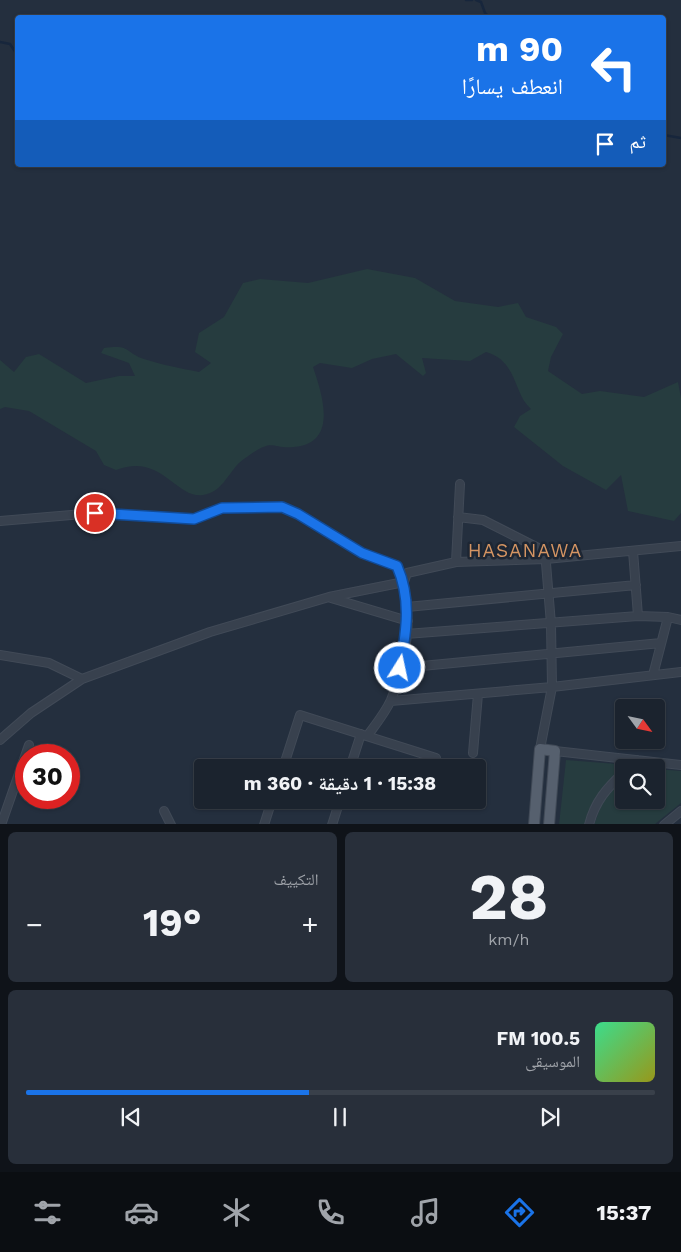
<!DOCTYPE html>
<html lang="ar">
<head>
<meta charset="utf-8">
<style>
  body { margin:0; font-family:"Work Sans","Noto Naskh Arabic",sans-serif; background:#282f3a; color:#f1f3f6; direction:rtl; height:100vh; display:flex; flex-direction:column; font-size:19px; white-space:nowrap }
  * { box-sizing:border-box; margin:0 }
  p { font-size:16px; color:#a0a4aa }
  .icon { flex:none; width:28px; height:28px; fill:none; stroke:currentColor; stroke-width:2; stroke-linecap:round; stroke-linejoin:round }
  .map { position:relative; height:824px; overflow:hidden; direction:ltr }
  .drawer { display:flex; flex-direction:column; gap:8px; padding:8px; background:#0f1319; flex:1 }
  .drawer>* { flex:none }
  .hud { position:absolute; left:15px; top:15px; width:651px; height:152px; border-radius:5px; box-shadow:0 1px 4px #0004,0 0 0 1px #39404a; direction:rtl; background:#1a73e8; color:#fff; overflow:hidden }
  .needle { width:32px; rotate:123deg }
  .fabs { position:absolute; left:615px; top:699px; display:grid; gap:10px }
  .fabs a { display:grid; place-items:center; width:50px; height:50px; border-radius:5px; background:#1b232e; box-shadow:0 1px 4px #0004,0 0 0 1px #39404a; font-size:25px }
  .speed { position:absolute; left:15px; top:744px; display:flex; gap:10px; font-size:25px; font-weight:700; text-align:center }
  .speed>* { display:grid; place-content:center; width:65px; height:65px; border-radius:50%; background:#1b232e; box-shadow:0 1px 4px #0004,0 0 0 1px #39404a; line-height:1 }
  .speed .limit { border:8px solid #d22; background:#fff; color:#111 }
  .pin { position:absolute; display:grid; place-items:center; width:42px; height:42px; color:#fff; margin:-21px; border:2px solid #fff; border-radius:50%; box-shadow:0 1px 5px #0007 }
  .me { position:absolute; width:55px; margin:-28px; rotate:10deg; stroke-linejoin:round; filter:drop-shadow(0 0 4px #0008) }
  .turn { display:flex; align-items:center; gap:18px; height:105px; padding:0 20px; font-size:22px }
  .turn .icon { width:65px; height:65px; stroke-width:2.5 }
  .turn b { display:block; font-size:35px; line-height:42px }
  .then { display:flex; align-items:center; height:48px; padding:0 20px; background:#0003; gap:10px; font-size:19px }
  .big { font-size:38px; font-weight:700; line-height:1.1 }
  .drawer .tile { flex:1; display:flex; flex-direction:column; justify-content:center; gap:8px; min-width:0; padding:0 18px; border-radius:8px; background:#282f3a }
  .drawer .dial { align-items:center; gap:0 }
  .dial b { font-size:65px; line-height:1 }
  .song { display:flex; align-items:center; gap:15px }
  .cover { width:60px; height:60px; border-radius:8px; background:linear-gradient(135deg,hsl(150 70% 55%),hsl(60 70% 35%)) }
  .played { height:5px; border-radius:2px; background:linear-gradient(90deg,#1a73e8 45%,#39404a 45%) }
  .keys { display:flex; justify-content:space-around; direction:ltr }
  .heat { display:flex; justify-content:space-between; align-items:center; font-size:28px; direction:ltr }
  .drawer .tiles { flex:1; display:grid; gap:8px; grid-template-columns:1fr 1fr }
  .tile:last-child { grid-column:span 2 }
  .trip { position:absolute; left:194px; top:759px; width:292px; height:50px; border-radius:5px; background:#1b232e; box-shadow:0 1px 4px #0004,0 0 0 1px #39404a; font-weight:700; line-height:50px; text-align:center; direction:rtl }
  .tab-bar { display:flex; height:80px; justify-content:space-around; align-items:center; background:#0b0e12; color:#a0a4aa }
  .tab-bar .icon { width:35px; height:35px }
  .tab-bar .active { color:#1a73e8 }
  .tab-bar b { font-size:22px; color:#f1f3f6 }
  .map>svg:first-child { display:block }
  .green { fill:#263c3f }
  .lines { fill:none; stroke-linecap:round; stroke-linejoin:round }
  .stream { stroke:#17263c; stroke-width:2.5 }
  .minor-casing { stroke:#414a57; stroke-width:10 }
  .major-casing { stroke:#414a57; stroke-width:12 }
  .minor { stroke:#38414e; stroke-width:8 }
  .major { stroke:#56606e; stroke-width:10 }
  .route-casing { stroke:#114b97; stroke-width:12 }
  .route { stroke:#1a73e8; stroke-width:9 }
  .labels { text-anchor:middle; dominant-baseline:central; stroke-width:5; stroke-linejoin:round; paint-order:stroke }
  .quarter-label { font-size:19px; letter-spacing:1px; fill:#d59563; stroke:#1d2633 }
</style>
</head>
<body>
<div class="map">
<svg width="681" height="825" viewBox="0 0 681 825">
  <rect width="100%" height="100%" fill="#242f3e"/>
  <path class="green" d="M367,269l48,9 40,23 43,6 20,-4 8,14 30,10 7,7 -12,23 -3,14 34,23 18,-3 44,6 34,-15 3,16v115l-7,8 -46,-10 -7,-36 -15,15 -43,-24 -49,-39 6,-11 11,-7c-18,-15 -13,-48 -45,-57l-16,9 -48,-3 4,15 -3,3 -27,-22 -24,5 -20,9 -32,-5 -7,4c9,27 26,76 -19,80 -22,2 -20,-9 -43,7 -4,3 -9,6 -12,9 -12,12 -17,29 -36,32 -27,4 -42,-43 -87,-25l-12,-5 -8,-14 -67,-40 -24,-4 -5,2v-49l14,12 12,-15 13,-3 47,29 33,-7h16l-6,-13 -28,-10 3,-5c27,-4 20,4 40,11 18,6 36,9 55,13l12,-9 -16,-11 4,-19 25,-16 19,-34 17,-4 48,4z
    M566,760l63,5 -5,3v2c-18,14 -36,31 -38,54l-27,1z
    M656,769l25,2v32l-26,21 -61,1 10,-28 20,-23v26h32z"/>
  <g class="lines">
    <path class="stream" d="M466,0h6
      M476,0l5,2 4,11 5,5
      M0,42l10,2 8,12
      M664,135l17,3"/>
    <defs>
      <path id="minor" d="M458,517l25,3 65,33
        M0,521l95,-8 99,6 28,-11 60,-1 16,7 64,39 35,13c18,41 11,93 -6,134 -6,13 -15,24 -23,35
        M633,551l5,65
        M456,562l4,-78
        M331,598l77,23
        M407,607l229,-22
        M406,634l232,-18 30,1 13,3
        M0,655l49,8 33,16
        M401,668l260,-25
        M653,675l15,-58
        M391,701l161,-14 129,-15
        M0,740l31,-27 51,-34 128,-47 119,-35 75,-15 3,-9 49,-11 90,-3 135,-13
        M540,749l12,-62 -1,-63 -6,-73
        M555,751l126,14
        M473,753l5,-59
        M283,768l17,-53 136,43
        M350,768l11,-34
        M629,768l8,-8
        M164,811l7,14
        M1,825l28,-80
        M264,825l8,-25
        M332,825l8,-25
        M589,825c6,-24 18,-37 35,-53
        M664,825l17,-14"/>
      <path id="major" d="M534,825l6,-76 15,2 -6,74"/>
    </defs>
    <use href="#minor" class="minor-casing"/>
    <use href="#major" class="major-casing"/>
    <use href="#minor" class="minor"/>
    <use href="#major" class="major"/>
  </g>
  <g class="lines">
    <defs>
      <path id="route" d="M95,513l99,6 28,-11 60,-1 16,7 64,39 35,13c15,34 9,67 3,102"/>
    </defs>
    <use href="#route" class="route-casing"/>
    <use href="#route" class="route"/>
  </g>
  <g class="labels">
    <g class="quarter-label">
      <text x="525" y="550">HASANAWA</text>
    </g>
  </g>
</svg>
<div class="fabs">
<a><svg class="needle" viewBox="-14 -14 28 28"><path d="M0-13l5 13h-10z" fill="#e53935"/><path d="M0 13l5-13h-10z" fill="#a0a4aa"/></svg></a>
<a><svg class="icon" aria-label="search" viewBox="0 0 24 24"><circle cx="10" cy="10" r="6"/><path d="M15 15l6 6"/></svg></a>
</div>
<div class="speed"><div class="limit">30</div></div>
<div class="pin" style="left:95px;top:513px;background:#d93025"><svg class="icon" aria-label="arrive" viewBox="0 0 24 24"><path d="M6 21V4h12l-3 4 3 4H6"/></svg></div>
<svg class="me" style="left:400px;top:668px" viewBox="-20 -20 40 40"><circle r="17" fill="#1a73e8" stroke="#fff" stroke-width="3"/><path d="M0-11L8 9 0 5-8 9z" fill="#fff"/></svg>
<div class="trip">15:38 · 1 دقيقة · 360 m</div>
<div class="hud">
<div class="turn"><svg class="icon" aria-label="left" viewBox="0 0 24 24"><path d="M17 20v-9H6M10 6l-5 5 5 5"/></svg><div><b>90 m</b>انعطف يسارًا</div></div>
<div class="then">ثم<svg class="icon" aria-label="arrive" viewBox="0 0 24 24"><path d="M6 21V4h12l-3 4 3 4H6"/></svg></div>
</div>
</div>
<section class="drawer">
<div class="tiles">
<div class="tile dial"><b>28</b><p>km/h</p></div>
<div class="tile"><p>التكييف</p>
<div class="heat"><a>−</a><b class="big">19°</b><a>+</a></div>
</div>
<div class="tile">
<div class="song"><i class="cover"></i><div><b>100.5 FM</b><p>الموسيقى</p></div></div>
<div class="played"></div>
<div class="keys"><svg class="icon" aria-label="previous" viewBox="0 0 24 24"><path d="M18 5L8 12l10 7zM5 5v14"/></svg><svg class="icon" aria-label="pause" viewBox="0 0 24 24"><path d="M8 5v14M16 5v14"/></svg><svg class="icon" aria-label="next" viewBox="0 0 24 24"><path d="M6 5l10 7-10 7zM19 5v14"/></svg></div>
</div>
</div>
</section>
<nav class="tab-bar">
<b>15:37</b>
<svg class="icon active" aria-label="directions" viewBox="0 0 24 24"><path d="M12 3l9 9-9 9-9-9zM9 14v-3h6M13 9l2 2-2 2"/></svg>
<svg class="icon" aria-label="music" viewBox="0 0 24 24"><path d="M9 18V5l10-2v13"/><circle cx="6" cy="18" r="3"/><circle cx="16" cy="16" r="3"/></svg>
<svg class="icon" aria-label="phone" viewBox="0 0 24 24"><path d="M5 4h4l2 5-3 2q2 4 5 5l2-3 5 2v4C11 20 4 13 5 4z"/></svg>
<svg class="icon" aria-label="climate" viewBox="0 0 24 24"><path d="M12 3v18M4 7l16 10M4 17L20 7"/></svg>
<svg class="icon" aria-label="car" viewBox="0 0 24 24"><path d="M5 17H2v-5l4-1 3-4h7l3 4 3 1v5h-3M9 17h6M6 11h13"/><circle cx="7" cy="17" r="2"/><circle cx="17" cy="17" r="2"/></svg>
<svg class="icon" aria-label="filters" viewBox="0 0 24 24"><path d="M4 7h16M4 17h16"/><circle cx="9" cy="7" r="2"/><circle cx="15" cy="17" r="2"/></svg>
</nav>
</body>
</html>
